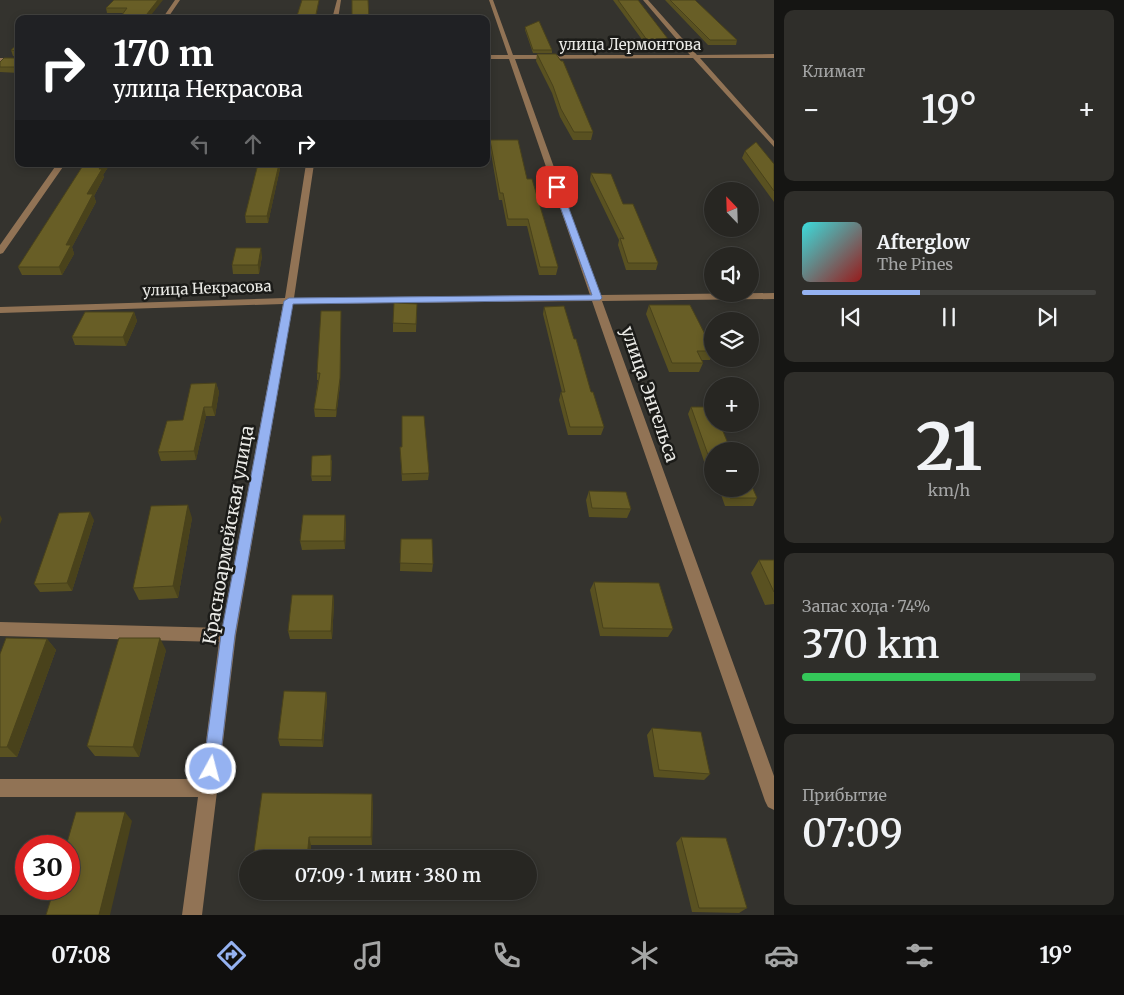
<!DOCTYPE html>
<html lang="ru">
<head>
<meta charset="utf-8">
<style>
  body { margin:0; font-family:Merriweather,serif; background:#2f2e2a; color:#f1f3f6; height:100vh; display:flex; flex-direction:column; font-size:19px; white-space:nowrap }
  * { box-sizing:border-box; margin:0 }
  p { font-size:16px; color:#a4a5a5 }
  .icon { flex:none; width:28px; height:28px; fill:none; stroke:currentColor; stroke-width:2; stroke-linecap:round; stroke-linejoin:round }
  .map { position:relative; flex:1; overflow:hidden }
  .drawer { display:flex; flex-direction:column; gap:10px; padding:10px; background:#151513; width:350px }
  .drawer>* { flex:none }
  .hud { position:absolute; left:15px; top:15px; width:475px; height:152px; border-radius:10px; box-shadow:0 2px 8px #0003,0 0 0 1px #434340; background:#202124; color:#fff; overflow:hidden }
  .needle { width:32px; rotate:337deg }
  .tools { position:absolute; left:704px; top:182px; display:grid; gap:10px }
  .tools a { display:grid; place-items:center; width:55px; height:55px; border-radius:50%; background:#272622; box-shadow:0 2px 8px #0003,0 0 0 1px #434340; font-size:25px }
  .speed { position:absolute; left:15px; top:835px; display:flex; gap:10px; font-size:25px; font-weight:700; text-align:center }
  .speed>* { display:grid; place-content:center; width:65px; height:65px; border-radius:50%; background:#272622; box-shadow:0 2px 8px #0003,0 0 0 1px #434340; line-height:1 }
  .speed .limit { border:8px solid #d22; background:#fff; color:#111 }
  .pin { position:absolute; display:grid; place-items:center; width:42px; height:42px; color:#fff; margin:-21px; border-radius:10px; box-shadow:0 2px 8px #0006 }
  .me { position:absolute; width:55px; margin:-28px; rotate:7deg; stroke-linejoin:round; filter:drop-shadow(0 0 4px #0008) }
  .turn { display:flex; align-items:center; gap:18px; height:105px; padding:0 15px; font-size:22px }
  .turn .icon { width:65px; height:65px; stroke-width:2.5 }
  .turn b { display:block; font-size:35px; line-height:42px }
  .lanes { display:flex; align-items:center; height:48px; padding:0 15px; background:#0003; justify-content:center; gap:25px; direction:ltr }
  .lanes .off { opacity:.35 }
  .big { font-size:38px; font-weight:600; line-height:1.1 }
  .drawer .widget { flex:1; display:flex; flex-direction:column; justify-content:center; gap:8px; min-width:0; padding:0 18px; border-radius:10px; background:#2f2e2a }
  .drawer .dial { align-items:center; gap:0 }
  .dial b { font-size:65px; line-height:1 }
  .song { display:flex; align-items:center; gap:15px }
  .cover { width:60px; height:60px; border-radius:8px; background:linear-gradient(135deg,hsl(180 70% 55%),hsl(0 70% 35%)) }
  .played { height:5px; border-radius:2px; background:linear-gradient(90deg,#95b2f1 40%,#434340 40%) }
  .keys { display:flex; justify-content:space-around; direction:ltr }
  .heat { display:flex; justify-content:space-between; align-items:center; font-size:28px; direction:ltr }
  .charge { height:8px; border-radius:4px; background:linear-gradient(90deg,#34c759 74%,#434340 0) }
  .trip { position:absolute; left:239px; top:850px; width:298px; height:50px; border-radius:25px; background:#272622; box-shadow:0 2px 8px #0003,0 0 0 1px #434340; font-weight:600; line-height:50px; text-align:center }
  .tabs { display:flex; height:80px; justify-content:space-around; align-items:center; background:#100f0e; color:#a4a5a5 }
  .tabs .icon { width:35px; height:35px }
  .tabs .selected { color:#95b2f1 }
  .tabs b { font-size:22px; color:#f1f3f6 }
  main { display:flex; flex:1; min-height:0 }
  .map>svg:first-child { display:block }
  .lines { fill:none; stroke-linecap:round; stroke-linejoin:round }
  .minor { fill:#917355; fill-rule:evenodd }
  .wall { fill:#595121 }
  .shaded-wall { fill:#49421b }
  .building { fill:#685e26; stroke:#49421b }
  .route { fill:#95b2f1; stroke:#61749d }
  .labels { text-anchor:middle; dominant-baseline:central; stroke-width:5; stroke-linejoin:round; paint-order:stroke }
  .far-street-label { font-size:15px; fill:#eaeae6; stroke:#1b1b18 }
  .street-label { font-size:18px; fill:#eaeae6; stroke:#1b1b18 }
</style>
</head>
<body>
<main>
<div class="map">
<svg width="774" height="915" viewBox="0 0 774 915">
  <rect width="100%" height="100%" fill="#34332e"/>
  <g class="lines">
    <path class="minor" d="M175,0h5l-13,19h-5z
      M337,0h4l-3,19h-6z
      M489,0h4l20,55h177l-47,-55h5l49,55 77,-1v4h-74l74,83v6l-81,-89 -178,1 85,236 174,-2v6l-172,2 172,475v34l-6,-3 -3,-6 -173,-500 -299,3 -57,331 -34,280h-20l16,-118h-198v-18h201l18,-137 -219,-6v-14l222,6 61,-324 -283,9v-6l285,-9 21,-134h8l-20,134 296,-3 -81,-236h-23v-4h22z
      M0,58h19v4h-19z
      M57,164h8l-62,89 -3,1v-9z"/>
  </g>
  <path class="wall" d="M114,0l34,19 -25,-6h-16l-1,-5z
    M613,0h25l30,39 -2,6h-20z
    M665,0h30l42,40 -1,5h-28z
    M525,27l27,23v3h-19l-8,-23z
    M19,43v30l-19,-1v-10l18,-4v-1l-5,-1 -2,-6z
    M537,54l56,78 -2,8h-18l-13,-23 -8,-24 -16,-32z
    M490,140l37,39 31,88 -2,8h-17l-12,-49h-20l-5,-26h-3l-9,-53z
    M745,151l29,13v38l-32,-44z
    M84,164h26l-7,11 1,2 -10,19 2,6 -24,45 2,7 -12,21h-40l-4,-8z
    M258,164h23l-13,59h-22l-1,-7z
    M591,173l32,31 35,59 -2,7h-30l-8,-25 1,-5 -29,-60z
    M262,256l-3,18h-26l-1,-9z
    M417,304l-1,28h-23v-9z
    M649,305l63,43v7l-2,5h-8l1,3 -4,9h-30l-23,-58z
    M544,307l47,85 13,35 -3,8h-33l-9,-35 2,-8h1l-19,-78z
    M341,311l-1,74 -4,32h-21l-1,-8 4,-29h-1v-7z
    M134,312l3,9 -11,25 -51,-1 -3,-8z
    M216,383l3,9 -4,24h-9l-10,44 -35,1 -3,-9 25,-32z
    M691,407l21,44v25h-3l-21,-62z
    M400,447l29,26 -1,7 -26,1z
    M332,460l-1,21h-19l-1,-5z
    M719,489h31l7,9 -4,8h-28z
    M589,491l42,18 -4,9 -38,-1 -3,-17z
    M192,518l-14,80 -39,2 -6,-12z
    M94,520l-22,71 -32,1 -6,-8z
    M346,523l-1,26 -43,1 -2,-9z
    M401,539l32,25 -1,8 -32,-1z
    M759,560h15v44l-9,1 -14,-32z
    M594,582l79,47 -5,8 -68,-1 -10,-46z
    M333,595l1,8 -2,36h-42l-2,-8z
    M47,639l9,11 -39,107h-17v-103z
    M166,650l-27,107 -44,-1 -8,-10z
    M326,692l1,8 -4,47 -43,-1 -2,-7z
    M652,728l58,46 -6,6 -50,-3 -7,-42z
    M373,803l-1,42h-61l-1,14h-57z
    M681,837l66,71 -8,5 -47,-1 -16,-69z"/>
  <path class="shaded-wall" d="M158,0h5l-15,19h-5z
    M319,0l-3,19h-1z
    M103,164h7l-7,11 1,2 -10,19 2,6 -24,45 2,7 -12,21 -3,-8 7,-22 21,-51 12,-25z
    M279,164h2l-13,59 -1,-7z
    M261,248l1,8 -3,18 -1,-9z
    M341,311l-1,74 -4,32v-7z
    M134,312l3,9 -11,25 -3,-9z
    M216,383l3,9 -4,24 -3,-9z
    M204,407l2,9 -10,44 -2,-9z
    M188,505l4,13 -14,80 -5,-12z
    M90,512l4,8 -22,71 -5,-8z
    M0,515l2,4 -2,5z
    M345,515l1,8 -1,26 -1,-8z
    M333,595l1,8 -2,36 -1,-8z
    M160,638l6,12 -27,107 -6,-10z
    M47,639l9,11 -39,107 -10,-10z
    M326,692l1,8 -4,47 -1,-7z
    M372,794l1,9 -1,42 -1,-8z
    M125,812l7,9 -22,94h-11z
    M309,837l2,8 -1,14h-3z"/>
  <path class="building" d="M114,0h44l-15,19h-24l8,-11h-21z
    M302,0h17l-4,19h-19z
    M352,0h16l1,19h-17z
    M618,0h20l30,39 -21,1z
    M670,0h25l42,40h-27z
    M539,21l13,29h-19l-8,-23z
    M19,43v24h-19v-5l4,-4h14v-7l-7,-1z
    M537,54h19l5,7h2l30,71h-19l-13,-23 -8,-23z
    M490,140h28l9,39h5l26,88h-18l-12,-48h-20l-5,-26h-3z
    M756,142l18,22v27l-29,-40z
    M84,164h19l-4,5h3l-15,25h6l-27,51h5l-12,22h-41z
    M258,164h21l-12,52h-22z
    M591,173l20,1 12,30h10l25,59h-30l-8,-25 4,1z
    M236,248h25l-3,17h-26z
    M394,303l23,1 -1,20 -23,-1z
    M649,305h41l22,43v3h-15l6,12h-31z
    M564,306l10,33h2l15,53h2l11,35h-34l-9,-35h4l-21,-85z
    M321,311h20l-1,67 -4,32 -22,-1 6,-36h-3z
    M85,312h49l-11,25h-51z
    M216,383l-4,24h-8l-10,44 -36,1 9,-31 16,-1 8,-36z
    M691,407h21v17h8l11,27h-19v15z
    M402,416h22l5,57 -27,1 -2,-27h2z
    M331,455v21h-20l1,-20z
    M750,482l7,16h-27l-4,-9h24z
    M589,491l37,1 5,17 -39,-1z
    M188,505l-15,81 -40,2 18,-82z
    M90,512l-23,71 -33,1 25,-71z
    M303,515h42l-1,26h-44z
    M401,539h31l1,25 -33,-1z
    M759,560h15v32z
    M594,582l65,1 14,46 -70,-1z
    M292,595h41l-2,36h-43z
    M6,638l41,1 -40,108h-7v-93z
    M119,638h41l-27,109 -46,-1z
    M284,691l42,1 -4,48 -44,-1z
    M652,728l49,4 9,42 -51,-4z
    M262,793l110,1 -1,43h-62l-2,22h-54z
    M76,812h49l-26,103h-53l8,-26h15v-43h-3z
    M681,837l45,1 21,70h-48z"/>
  <path class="route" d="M554,185l7,2 41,111 -2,2 -307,4 -58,331 -16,134 -2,6 -6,2 -5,-2 -3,-6 18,-134 63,-334 5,-3 303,-3 -39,-108z"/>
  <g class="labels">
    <g class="far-street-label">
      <text x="630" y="44">улица Лермонтова</text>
      <text transform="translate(207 288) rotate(-2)">улица Некрасова</text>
    </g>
    <g class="street-label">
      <text transform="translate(650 394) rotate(71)">улица Энгельса</text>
      <text transform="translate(228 535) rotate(-80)">Красноармейская улица</text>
    </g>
  </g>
</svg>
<div class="tools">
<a><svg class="needle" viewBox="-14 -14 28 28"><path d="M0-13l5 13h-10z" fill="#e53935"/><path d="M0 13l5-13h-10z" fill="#a4a5a5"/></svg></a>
<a><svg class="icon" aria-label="sound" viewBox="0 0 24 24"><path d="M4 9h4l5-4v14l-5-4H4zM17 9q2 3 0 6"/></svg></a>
<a><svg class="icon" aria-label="layers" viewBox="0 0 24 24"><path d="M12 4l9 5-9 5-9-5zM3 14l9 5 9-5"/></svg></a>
<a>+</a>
<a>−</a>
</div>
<div class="speed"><div class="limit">30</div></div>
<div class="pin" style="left:557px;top:187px;background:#d93025"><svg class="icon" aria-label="arrive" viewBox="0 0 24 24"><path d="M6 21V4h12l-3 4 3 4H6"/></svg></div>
<svg class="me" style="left:211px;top:769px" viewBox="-20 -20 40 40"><circle r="17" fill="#95b2f1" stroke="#fff" stroke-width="3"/><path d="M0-11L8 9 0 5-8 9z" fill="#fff"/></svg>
<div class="trip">07:09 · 1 мин · 380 m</div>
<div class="hud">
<div class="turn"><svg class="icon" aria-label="right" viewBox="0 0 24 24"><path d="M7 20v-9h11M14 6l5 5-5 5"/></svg><div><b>170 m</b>улица Некрасова</div></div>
<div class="lanes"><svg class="icon off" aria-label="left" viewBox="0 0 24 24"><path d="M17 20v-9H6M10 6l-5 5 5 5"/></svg><svg class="icon off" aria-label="ahead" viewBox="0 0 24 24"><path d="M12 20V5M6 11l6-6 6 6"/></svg><svg class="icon" aria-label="right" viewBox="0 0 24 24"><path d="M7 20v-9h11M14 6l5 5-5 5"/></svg></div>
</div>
</div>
<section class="drawer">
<div class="widget"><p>Климат</p>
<div class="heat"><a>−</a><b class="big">19°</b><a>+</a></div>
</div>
<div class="widget">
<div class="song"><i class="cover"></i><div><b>Afterglow</b><p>The Pines</p></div></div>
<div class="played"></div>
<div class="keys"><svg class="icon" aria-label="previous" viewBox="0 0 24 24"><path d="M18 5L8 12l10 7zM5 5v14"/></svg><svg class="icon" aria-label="pause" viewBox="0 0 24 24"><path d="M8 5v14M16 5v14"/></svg><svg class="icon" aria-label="next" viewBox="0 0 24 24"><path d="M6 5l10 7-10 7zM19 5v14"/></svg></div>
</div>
<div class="widget dial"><b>21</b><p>km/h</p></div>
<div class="widget"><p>Запас хода · 74%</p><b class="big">370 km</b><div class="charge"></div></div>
<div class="widget"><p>Прибытие</p><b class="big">07:09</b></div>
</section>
</main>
<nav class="tabs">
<b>07:08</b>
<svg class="icon selected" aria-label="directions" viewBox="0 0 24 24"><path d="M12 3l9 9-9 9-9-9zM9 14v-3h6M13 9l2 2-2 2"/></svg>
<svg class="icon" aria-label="music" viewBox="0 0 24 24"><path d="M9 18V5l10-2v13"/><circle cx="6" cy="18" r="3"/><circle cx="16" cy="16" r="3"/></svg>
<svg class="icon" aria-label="phone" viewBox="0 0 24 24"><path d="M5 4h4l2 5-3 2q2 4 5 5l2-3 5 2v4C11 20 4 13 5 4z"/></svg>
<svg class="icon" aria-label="climate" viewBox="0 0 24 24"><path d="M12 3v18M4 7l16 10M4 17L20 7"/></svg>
<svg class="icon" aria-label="car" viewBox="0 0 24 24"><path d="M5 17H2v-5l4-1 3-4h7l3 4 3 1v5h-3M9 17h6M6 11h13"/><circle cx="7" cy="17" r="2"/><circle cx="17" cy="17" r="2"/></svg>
<svg class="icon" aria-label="filters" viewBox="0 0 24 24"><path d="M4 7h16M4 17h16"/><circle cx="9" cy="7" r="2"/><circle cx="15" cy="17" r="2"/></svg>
<b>19°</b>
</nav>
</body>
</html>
